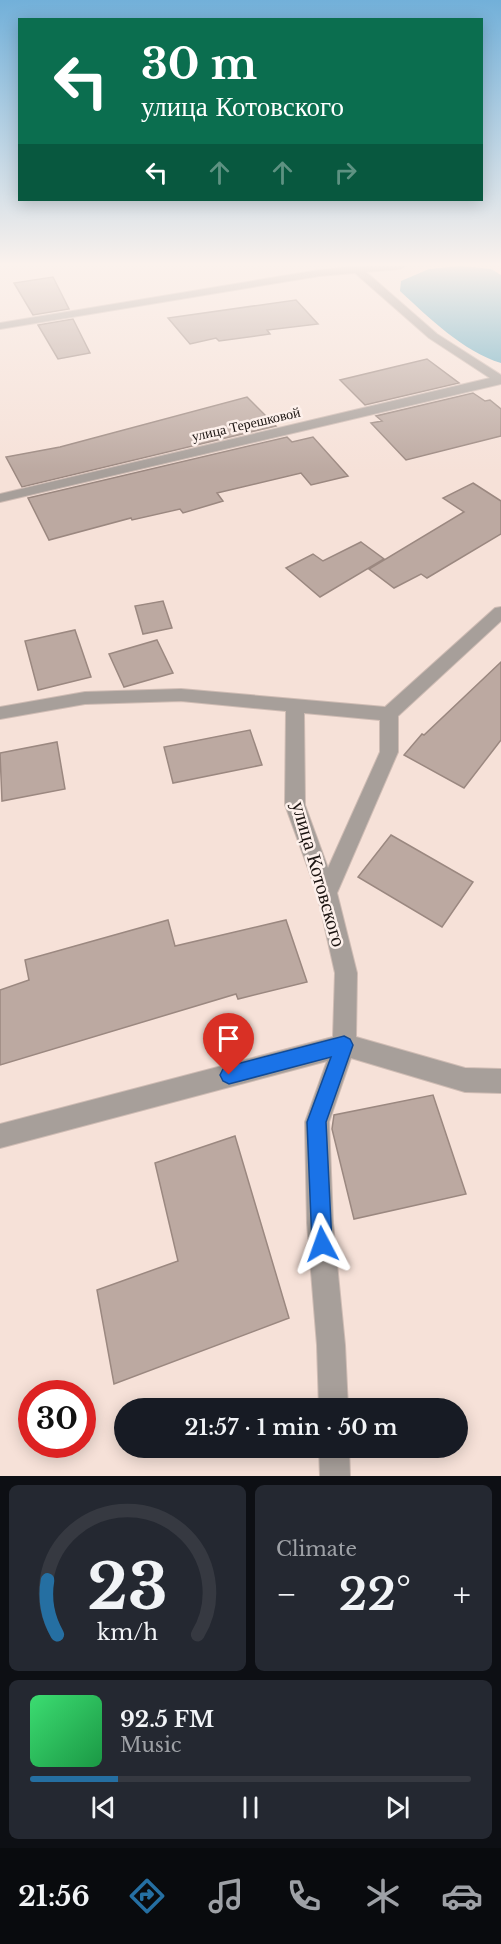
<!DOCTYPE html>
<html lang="en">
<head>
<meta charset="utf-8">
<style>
  body { margin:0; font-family:"Libre Baskerville",serif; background:#242831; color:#f1f3f6; height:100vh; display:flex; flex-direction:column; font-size:22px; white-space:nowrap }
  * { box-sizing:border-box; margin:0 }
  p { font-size:20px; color:#9ea1a6 }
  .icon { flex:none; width:33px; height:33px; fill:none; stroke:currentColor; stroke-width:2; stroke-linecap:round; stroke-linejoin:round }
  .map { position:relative; height:1476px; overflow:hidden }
  .panel { display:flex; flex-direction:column; gap:9px; padding:9px; background:#0d0f14; flex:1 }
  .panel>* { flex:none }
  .banner { position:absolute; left:18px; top:18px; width:465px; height:183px; border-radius:0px; box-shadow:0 3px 15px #0003; background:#0b6e4f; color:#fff; overflow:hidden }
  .speed { position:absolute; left:18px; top:1380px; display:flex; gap:12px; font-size:30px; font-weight:700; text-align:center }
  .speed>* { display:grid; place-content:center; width:78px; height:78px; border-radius:50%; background:#171b24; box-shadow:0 3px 15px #0003; line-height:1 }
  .speed .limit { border:9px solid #d22; background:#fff; color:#111 }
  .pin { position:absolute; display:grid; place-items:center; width:51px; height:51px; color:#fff; margin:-62px -26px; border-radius:50% 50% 50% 0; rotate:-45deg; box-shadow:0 0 6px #0007 }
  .pin .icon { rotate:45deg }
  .me { position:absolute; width:66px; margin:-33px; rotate:356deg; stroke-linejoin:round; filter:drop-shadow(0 0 4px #0008) }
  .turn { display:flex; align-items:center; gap:21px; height:126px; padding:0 24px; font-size:27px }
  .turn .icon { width:78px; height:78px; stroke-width:2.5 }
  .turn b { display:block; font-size:42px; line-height:51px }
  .lanes { display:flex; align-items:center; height:57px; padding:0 24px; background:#0003; justify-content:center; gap:30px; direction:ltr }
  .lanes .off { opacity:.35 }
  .big { font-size:45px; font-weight:600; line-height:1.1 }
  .panel .tile { flex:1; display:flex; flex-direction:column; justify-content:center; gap:9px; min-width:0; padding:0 21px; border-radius:9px; background:#242831 }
  .panel .dial { align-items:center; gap:0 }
  .dial svg { height:156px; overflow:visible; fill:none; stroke:#363941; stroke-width:7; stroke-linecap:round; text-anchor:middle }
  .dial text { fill:#f1f3f6; stroke:none }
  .song { display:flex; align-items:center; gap:18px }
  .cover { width:72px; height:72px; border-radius:9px; background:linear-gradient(135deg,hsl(140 70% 55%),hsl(140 70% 35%)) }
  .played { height:6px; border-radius:3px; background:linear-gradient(90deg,#256fa2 20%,#363941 20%) }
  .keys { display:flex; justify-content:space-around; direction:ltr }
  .heat { display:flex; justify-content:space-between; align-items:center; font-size:33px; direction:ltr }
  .panel .tiles { flex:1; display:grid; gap:9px; grid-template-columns:1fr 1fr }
  .tile:last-child { grid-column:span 2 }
  .trip { position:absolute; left:114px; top:1398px; width:354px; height:60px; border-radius:30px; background:#171b24; box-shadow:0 3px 15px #0003; font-weight:600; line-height:60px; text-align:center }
  .tab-bar { display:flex; height:96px; justify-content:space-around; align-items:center; background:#090b0e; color:#9ea1a6 }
  .tab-bar .icon { width:42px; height:42px }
  .tab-bar .current { color:#256fa2 }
  .tab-bar b { font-size:27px; color:#f1f3f6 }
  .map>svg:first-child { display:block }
  .water { fill:#62abc2 }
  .building { fill:#bca9a1; stroke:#9b8880; stroke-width:1.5 }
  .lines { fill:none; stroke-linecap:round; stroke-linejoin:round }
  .minor-casing { stroke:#cfbcb4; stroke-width:2 }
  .minor { fill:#a79f9a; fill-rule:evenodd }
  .route { fill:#1a73e8; stroke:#114b97; stroke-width:1.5 }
  .labels { text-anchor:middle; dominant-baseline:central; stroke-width:5; stroke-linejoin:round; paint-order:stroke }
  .far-street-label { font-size:14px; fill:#1b1411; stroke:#fdf0eb }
  .near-street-label { font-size:20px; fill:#1b1411; stroke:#fdf0eb }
</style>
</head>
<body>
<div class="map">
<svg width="501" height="1476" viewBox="0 0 501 1476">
  <rect width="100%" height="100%" fill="#f6e1d8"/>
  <path class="water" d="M461,266l30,3 10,6v88c-37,-11 -73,-46 -101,-72l1,-10 28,-12z"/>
  <path class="building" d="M53,277l16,32 -36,6 -19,-32z
    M296,300l22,24 -51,6 3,4 -51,7 -3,-3 -26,6 -22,-26z
    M73,319l17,34 -32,6 -20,-34z
    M427,359l32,24 -94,22 -25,-25z
    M473,393l12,8 5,-1 11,9v27l-95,24 -35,-37 11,-2 -6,-5z
    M247,397l29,29 -254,61 -16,-30 54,-10z
    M287,437l5,5 21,-5 35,39 -37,9 -10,-12 -84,20 6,8 -40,12 -3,-4 -48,11 -1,-2 -82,22 -21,-42z
    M473,483l28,18v33l-74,44 -6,-4 -27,14 -25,-19 95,-57 -21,-14z
    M361,542l23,17 -64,38 -34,-29 27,-14 10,7z
    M163,601l9,27 -29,6 -8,-28z
    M75,630l16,47 -53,13 -13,-49z
    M157,640l16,33 -49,14 -15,-33z
    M501,662v78l-37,48 -60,-33 18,-21 2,1z
    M250,730l12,35 -89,18 -9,-36z
    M57,742l8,47 -63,12 -2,-48z
    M391,835l82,47 -31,45 -84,-50z
    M168,920l7,26 111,-26 21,62 -69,17 -2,-5 -236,71v-75l29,-10 -4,-20z
    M433,1095l33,99 -112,25 -22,-90 2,-14z
    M235,1136l54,182 -175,66 -17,-94 81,-29 -23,-98z"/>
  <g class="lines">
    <defs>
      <path id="minor" d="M368,266h37l-5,3 -34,3 71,62 64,41v9l-501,118v-8l490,-116 -61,-40 -74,-65 -36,3 -319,53v-6l319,-53z
        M501,607v14l-103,95v36l-61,141 20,80 -1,64 109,31 36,1v24l-36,-1 -114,-34 -22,64 4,101 12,122 3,63h-29l-2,-63 -10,-122 -2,-101 22,-61 -327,87v-24l333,-87 2,-64 -18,-80 -32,-88 1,-94 -105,-10 -96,3 -85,15v-12l85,-15 96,-3 204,18 110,-99zM304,713l76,7v32l-52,116 -23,-63z
        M319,1448h30l1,28h-30z"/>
    </defs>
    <use href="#minor" class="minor-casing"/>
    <use href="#minor" class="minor"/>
  </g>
  <linearGradient id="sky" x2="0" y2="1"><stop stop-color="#72b0d9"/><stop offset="0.56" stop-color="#fbf2ed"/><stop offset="1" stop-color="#fbf2ed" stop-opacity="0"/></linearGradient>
  <rect width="501" height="472" fill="url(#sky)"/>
  <path class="route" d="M344,1036l6,3 3,6 -27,77 6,122 -3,7 -7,2 -7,-2 -3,-7 -5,-122 24,-65 -102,27 -6,-3 -3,-6 3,-6 6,-3z"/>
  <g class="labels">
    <g class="far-street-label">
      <text transform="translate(246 424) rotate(-13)">улица Терешковой</text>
    </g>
    <g class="near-street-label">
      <text transform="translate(319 874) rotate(74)">улица Котовского</text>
    </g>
  </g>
</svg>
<div class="speed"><div class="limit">30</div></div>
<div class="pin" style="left:229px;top:1075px;background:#d93025"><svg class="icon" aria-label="arrive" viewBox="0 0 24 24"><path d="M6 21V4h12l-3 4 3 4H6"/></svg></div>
<svg class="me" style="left:322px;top:1244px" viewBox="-20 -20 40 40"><path d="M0-17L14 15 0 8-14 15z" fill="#1a73e8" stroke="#fff" stroke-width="4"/></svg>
<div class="trip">21:57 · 1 min · 50 m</div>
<div class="banner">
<div class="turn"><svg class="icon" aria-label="left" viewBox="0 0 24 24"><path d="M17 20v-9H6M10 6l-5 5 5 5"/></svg><div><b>30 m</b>улица Котовского</div></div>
<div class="lanes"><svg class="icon" aria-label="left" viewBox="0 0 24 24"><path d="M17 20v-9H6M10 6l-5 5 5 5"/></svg><svg class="icon off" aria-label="ahead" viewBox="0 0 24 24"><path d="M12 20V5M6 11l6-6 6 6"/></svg><svg class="icon off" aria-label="ahead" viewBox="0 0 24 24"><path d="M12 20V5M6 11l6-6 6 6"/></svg><svg class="icon off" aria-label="right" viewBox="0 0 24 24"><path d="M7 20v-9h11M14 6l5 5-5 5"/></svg></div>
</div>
</div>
<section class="panel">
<div class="tiles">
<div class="tile dial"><svg viewBox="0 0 100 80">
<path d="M14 69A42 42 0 1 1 86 69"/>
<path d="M14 69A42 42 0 0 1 9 41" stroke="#256fa2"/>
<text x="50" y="56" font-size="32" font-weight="700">23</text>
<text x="50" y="72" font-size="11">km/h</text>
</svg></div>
<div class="tile"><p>Climate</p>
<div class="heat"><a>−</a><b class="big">22°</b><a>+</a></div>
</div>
<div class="tile">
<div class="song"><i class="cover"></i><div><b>92.5 FM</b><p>Music</p></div></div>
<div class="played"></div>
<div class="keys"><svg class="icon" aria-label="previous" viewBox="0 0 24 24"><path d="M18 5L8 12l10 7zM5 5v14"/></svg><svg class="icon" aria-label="pause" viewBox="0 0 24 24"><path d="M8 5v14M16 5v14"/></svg><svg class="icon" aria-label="next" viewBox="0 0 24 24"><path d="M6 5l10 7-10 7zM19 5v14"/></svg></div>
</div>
</div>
</section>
<nav class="tab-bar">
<b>21:56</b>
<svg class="icon current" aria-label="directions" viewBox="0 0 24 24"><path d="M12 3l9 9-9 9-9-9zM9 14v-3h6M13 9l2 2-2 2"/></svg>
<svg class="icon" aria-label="music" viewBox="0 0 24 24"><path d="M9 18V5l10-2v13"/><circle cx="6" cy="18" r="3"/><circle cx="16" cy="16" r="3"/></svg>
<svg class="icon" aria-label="phone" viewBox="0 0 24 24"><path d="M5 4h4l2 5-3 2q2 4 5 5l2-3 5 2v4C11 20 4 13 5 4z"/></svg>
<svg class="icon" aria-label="climate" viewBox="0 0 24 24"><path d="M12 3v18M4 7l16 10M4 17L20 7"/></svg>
<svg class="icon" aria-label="car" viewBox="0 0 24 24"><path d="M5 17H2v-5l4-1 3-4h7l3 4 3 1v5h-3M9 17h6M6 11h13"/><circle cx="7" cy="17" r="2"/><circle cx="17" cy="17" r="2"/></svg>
</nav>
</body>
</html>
